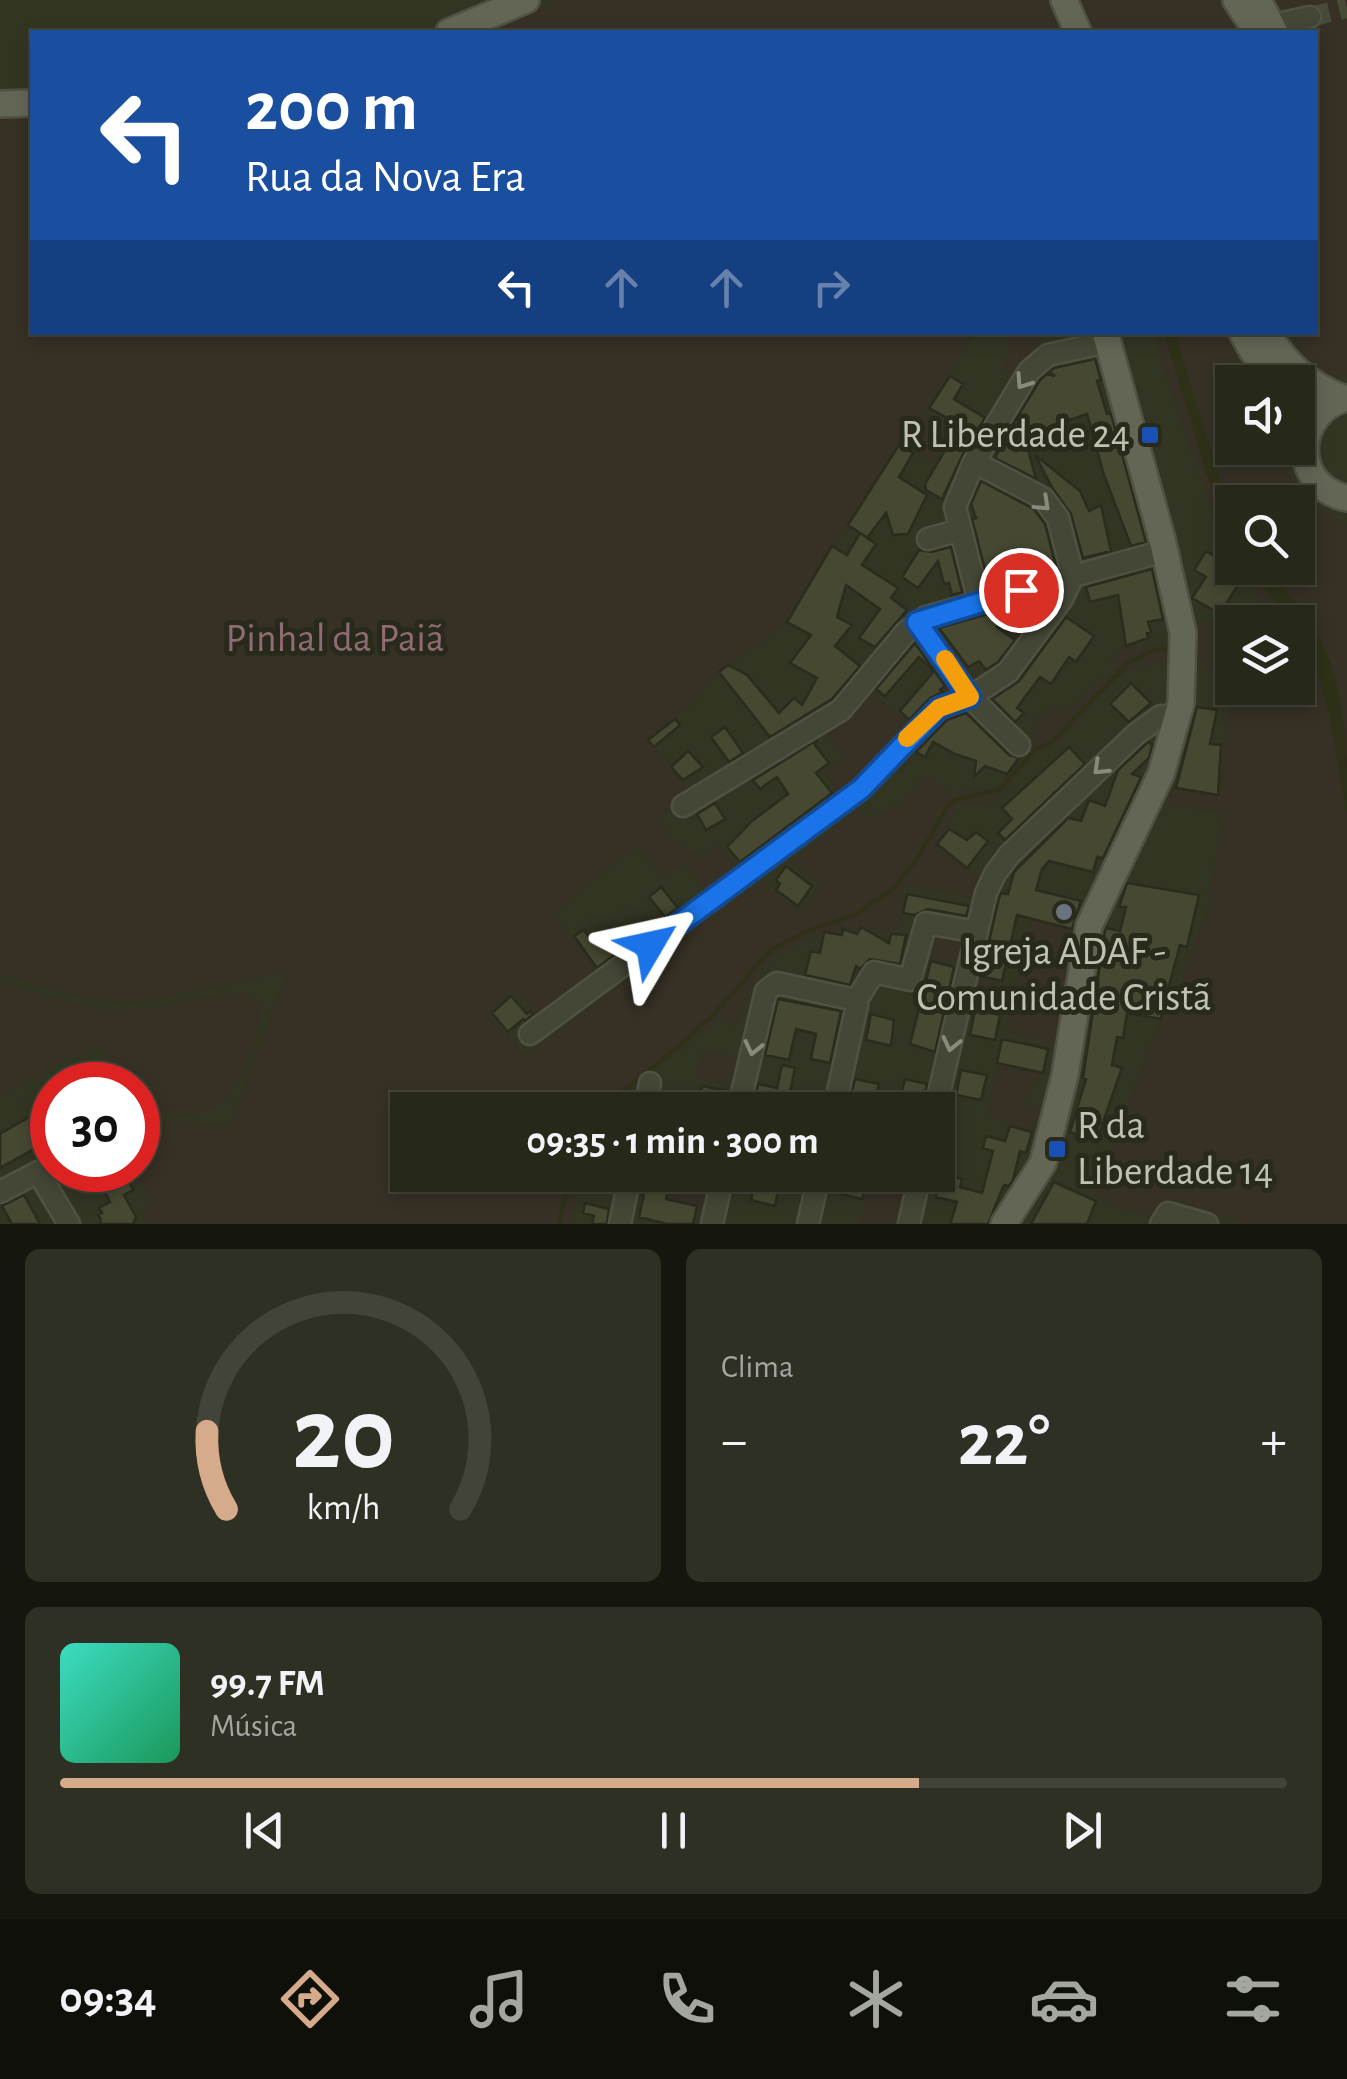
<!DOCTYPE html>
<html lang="pt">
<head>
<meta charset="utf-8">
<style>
  body { margin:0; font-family:"Alegreya Sans",sans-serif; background:#2e3023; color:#f1f3f6; height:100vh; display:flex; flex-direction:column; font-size:38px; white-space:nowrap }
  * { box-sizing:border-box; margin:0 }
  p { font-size:32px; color:#a4a6a2 }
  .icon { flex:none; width:55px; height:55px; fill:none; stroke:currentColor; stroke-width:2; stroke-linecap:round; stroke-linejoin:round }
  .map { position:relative; height:1224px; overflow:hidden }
  .side { display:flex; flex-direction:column; gap:25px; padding:25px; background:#15160e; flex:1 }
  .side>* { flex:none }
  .banner { position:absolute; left:30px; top:30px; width:1288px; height:305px; border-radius:0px; box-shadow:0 5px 15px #0003,0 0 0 2px #424439; background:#1a4fa0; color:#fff; overflow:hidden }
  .tools { position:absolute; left:1215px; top:365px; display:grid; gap:20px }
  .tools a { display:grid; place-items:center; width:100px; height:100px; border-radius:0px; background:#26281a; box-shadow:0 5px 15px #0003,0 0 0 2px #424439; font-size:50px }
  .speed { position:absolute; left:30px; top:1062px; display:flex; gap:20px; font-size:50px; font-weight:700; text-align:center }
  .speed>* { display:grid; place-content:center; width:130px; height:130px; border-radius:50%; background:#26281a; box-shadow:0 5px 15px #0003,0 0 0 2px #424439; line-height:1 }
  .speed .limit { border:15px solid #d22; background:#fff; color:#111 }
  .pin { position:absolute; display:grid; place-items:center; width:85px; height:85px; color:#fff; margin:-42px; border:5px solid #fff; border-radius:50%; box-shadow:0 2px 10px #0007 }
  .me { position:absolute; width:110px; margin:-55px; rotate:54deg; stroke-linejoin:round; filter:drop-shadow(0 0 8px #0008) }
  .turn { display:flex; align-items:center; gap:35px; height:210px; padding:0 50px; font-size:45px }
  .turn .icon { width:130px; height:130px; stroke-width:2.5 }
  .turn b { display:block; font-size:70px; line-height:85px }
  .lanes { display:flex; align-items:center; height:95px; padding:0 50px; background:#0003; justify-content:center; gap:50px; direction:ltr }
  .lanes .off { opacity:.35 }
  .big { font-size:75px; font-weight:700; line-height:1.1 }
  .side .widget { flex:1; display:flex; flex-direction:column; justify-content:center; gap:15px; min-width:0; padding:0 35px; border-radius:15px; background:#2e3023 }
  .side .dial { align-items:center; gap:0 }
  .dial svg { height:260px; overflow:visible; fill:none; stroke:#424439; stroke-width:7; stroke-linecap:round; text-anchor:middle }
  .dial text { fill:#f1f3f6; stroke:none }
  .song { display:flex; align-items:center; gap:30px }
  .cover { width:120px; height:120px; border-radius:15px; background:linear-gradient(135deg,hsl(170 70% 55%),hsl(150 70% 35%)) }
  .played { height:10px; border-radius:5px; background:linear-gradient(90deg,#d6ab8b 70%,#424439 70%) }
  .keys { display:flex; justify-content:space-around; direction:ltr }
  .heat { display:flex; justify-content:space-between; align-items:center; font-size:55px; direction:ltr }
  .side .tiles { flex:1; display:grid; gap:25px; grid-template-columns:1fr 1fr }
  .widget:last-child { grid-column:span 2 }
  .trip { position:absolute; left:390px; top:1092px; width:565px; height:100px; border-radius:0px; background:#26281a; box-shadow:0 5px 15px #0003,0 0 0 2px #424439; font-weight:700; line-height:100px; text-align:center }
  .menu { display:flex; height:160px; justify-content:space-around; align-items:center; background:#0f100a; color:#a4a6a2 }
  .menu .icon { width:70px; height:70px }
  .menu .current { color:#d6ab8b }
  .menu b { font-size:45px; color:#f1f3f6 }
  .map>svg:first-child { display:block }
  .green { fill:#363025; fill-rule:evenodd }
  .water { fill:#2e3118 }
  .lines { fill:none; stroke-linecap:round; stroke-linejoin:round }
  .stream { stroke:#2e3118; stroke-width:4 }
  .building { fill:#464832; stroke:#2a2c1d; stroke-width:2.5 }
  .minor-tunnel { stroke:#484a38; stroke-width:20; stroke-dasharray:20 10; stroke-linecap:butt }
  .minor-casing { stroke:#4f5242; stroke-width:25 }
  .major-casing { stroke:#4f5242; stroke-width:30 }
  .minor { stroke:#444636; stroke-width:20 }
  .major { stroke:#636654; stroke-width:25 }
  .oneway { stroke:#888a7a }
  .route-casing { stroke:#114b97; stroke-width:25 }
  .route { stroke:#1a73e8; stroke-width:18 }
  .slow { stroke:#f59e0b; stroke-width:18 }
  .transit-dot { fill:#1a4fb4; stroke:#282a1b; stroke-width:4 }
  .worship-dot { fill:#6b7280; stroke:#282a1b; stroke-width:4 }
  .labels { text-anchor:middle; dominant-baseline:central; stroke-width:10; stroke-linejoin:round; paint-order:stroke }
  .poi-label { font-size:40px; fill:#bfc2b1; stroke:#282a1b; text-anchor:end }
  .park-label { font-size:40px; fill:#906b73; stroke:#282a1b }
</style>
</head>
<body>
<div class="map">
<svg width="1347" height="1224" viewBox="0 0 1347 1224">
  <rect width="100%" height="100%" fill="#333523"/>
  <path class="green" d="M561,0h493l15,32h-585z
    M1079,0h140l24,32h-147z
    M1273,0h74v376l-20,2 -17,-13 -21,-32 26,-1v-300h-17l4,-9 -24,-15z
    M32,114v218l945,1 -145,213 -45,76 -59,43 -51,52 -29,22 46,53 -35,26 14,25 28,14 17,-13 22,26 -32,23 -24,-31 -22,15 -24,-30 -33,22 -51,45 44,59 -54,46 -28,-29 -29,23 38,43 232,-173 47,29 17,-27 -29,-23 64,-52 15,9 31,-15 21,-28 28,17 48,-8 36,-43 -4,-12 20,-26 14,9 50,-45 -5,-6 13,-16 13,-2 3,7 30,-9 3,17 -49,14 -66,71 -23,11 -38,45 -39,5 -20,44 47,30 -10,19 -67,-14 -4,4 -3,42 -56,-1 -2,6c-17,-3 -23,-1 -39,6 -48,21 -48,40 -67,85l-17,-7 -75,60 -31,31h-205v65h172l-8,49h-428l3,-27 -13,-27h4v-52l91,8 58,-154 -163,33 -55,-11 -69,-21v-858z
    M1037,333l5,14 -14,11 4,4 -14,15 -15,-6c1,-15 8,-23 6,-37z
    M1152,333h74l12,26 20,23h-26v66h51c3,44 31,56 64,77v699h-96l-80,-25 -8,3 -10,17 -60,-24 68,-176 13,-18 34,-94 15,-93 -67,-12 7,-15 57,9 9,-122 -39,-8v-41l75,-11 -10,-24 -17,-22h60v-66h-66v58l-13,-17 1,-9zM1232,622h66v66h-66z
    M927,413l26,15 -21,34 -27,-16z
    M1016,598l4,23 15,9 -10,15 -22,-14 -2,-28z
    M868,688l43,39 -69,71 -17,-27 20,-12 -22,-27z
    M1031,918l42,11 -16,115 -51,-12 4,-17 -40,-8 5,-29 39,8z
    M929,927l38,7 -4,29 -41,-8z
    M0,982c39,10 82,30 124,28 42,-2 83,-18 125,-17l12,12c-7,69 -44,141 -123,97v-17h-13l-18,-32 -12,-6 -29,11 -66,38z
    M703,1051l37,7 -2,29 -42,-8z
    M997,1065l46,10 -14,12 -5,15 21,8 -5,22 -52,-16z
    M675,1175h38l-6,33 -37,-9z
    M872,1175l37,7 -12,42h-38z"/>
  <path class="water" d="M1164,333h11l45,147 12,26v24l-25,-54z
    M1251,568h17c23,29 52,62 64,98 15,48 15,98 15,148 -9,-43 -14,-90 -27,-133 -6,-19 -22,-39 -22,-59h-9z"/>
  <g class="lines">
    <path class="stream" d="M1298,506l4,-4
      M598,1110l65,-50 50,-45 60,-67 36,-18 48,-16 36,-25 26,-33 29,-51 9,-6 42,-9 36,-40 17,-8 74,-77 23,-13 21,-4
      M559,1224l11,-49"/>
  </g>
  <path class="building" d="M1095,359l6,21 -4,1 10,33h4l35,128 -15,4 -27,-71 -17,-61 -45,16 20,9 -5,11 -47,-21 30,-49 7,-6 8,2 -6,-4 5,-4z
    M950,376l13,8 -9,15 31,19 -23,38 -20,43 -16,-9 -1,-6 35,-59 -31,-17z
    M1008,433l20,16 8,30 -41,-21z
    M899,445l14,8 -14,24 28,18 -19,39 -15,1 -7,-22 -19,25 9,6 -14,21 36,23 -7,10 16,12 -32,37 -16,-9 21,-29 -34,-24 -9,32 15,8 -17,21 25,20 -28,33 -62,38 -51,-65 9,-7 19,10 32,38 15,-15 8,7 15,-27 -27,-15 21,-28 -24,-13 45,-76 15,9 13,-22 6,4 -18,-12z
    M1035,455l45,36 9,20 12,-6 10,46 -28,7 -12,-44 -18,-25z
    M981,481l53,28 11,15 11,43 -67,18 -17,-66 4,-1 -5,-14z
    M951,547l11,45 -10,3 -3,-12 -5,1 -6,-23 -20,27 -16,-11 17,-27 12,2z
    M1206,551l38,24 -24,39 -28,-16 14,-21 -12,-7z
    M1152,569l11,50 -15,3 3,10 -4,1 1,5 -22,8 -8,-51 -28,7 -4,-15z
    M995,612l2,15 18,13 -17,22 -12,8 -7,-9 -11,6 -29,-39z
    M1066,617l28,19 -18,26 -7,-5 -18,27 -11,-7 -23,31 7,5 -9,9 -23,-23 27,-18z
    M915,643l30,43 -5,4 3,2 -13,6 -21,22 -9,-9 34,-40 -15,-14 -34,39 -9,-7z
    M1131,683l20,20 -22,19 -19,-18z
    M1197,707l20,3 -7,34 11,1 -3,50 -42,-7z
    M966,713l43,42 10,3 -12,16 -22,-8 -11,11 2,-16 -21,-7 -22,-12 -8,15 -9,-5 31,-32z
    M675,719l5,6 -26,22 -6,-7z
    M725,727l18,26 -14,9 -18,-25z
    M817,740l-2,5 14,18 -13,10 16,20 -92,69 -13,-15 25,-26 36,-27 -11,-17 -17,12 -7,-9z
    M1148,742l4,3 -3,13 -17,16 9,3 -4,9 -34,72 -6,-1 -4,15 -44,-11 -7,8 -6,21 45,11 -9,28 -55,-14 -15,66 -21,-5 18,-78 2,-5 7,1 6,-22 54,-54 13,3 8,-21 16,6 13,-36z
    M1069,747l16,17 -80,76 -7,-7 14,-14 -10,-11z
    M688,751l15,16 -20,13 -12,-13z
    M715,803l10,16 -19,11 -9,-16z
    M949,829l18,11 9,-8 12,9 -21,27 -30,-24z
    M786,866l26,20 -14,20 -22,-16 4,-6 -4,-4z
    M1127,883l72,12 -12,52 -7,-2 -14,52 -2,-1 -3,23 -34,-6 -4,25 -6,-1 -5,28 10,3 -26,74 -26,-10 16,-53 -3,-1 22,-147 1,-3 14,3 6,-24h-7z
    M661,887l17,21 -13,9 -16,-20z
    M907,894l62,12 -3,10 -38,-7 -13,6 -12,-2z
    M861,927l28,16 2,-9 15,1 -6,29 -30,-5 -10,10 -4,-3 -6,19 -45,-10 6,-24 9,2 4,-21 18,3 1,-6 14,5z
    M584,930l8,11 12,-8 14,19 -21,16 -23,-32z
    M931,961l23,6 -19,85 -25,-8z
    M511,996l16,18 3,-3 3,3 -8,7 -2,-2 -15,13 -16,-19z
    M778,999l63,12 -11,52 -19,-4 5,-25 -20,-5 -7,31 -24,-5z
    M975,1010l25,5 -5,25 -25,-5z
    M871,1014l23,6 -3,26 -25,-6z
    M1002,1039l46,10 -5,24 -46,-10z
    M782,1065l13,3 -6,29 32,7v6h-69l6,-26 19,4z
    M961,1070l26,5 -6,25 -25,-5z
    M855,1079l24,5 -5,20 -24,-5z
    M905,1079l22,5 -5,26h-25z
    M702,1086l25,5 -4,19 -25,-3z
    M52,1109v30l-52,29v-34l38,-22 2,3z
    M1010,1126l22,6 -6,21 -6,-2 -7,29 -4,6 -5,-1 -16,39h-38l7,-22 -21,-5 5,-23 21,5 -2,8 22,6 11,-42 -10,-3 3,-12 19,5z
    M94,1170h29l10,20 -9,5 12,22 -3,7h-33l1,-5 -3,-4 4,-2 -3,-5 11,-6z
    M648,1175h23l-5,24 31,7 -4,18h-26l-28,-7 5,-23 -4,-1 3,-13 4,1z
    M832,1175h36l-6,24 -33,-8z
    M755,1178l24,8 -4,20 -24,-6z
    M1054,1182l42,19 -9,23h-56z
    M24,1195l9,16 7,13h-28l-10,-18z
    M585,1203l24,6 -2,15h-15l2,-8 -11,-3z"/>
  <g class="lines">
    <path class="minor-tunnel" d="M1310,17l37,-9"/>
    <defs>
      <path id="minor" d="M1282,23l28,-6
        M974,462l69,36 15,20 15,58
        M928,539l32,-9
        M979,602l-24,-95 19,-45 55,-91 19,-16 59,-13
        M917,622l53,75 49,48
        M683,806l158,-96 65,-78 20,-15 238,-66
        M855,1003l19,-31 36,8 16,-57 51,9
        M530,1034l331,-245 78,-81 31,-11 38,-25 54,-73 11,-23
        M645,1110l5,-27
        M738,1110l28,-119 11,-8 74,16 6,6 -23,105
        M935,1110l51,-217 9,-19 14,-19 127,-121 25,-18 16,1
        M0,1192l38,-20 31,52
        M620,1224l10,-49
        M712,1224l11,-49
        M808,1224l11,-49
        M909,1224l11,-49
        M1161,1224l7,-11 39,11"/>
      <path id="major" d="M1064,0l14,32
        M1236,0l21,32
        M1258,0l17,32
        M449,32l77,-32
        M0,104l32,-1
        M1242,332l11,20 25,30
        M1266,332c20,32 42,53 77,66
        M1347,398c-54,13 -57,89 0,100
        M1004,1224l39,-61 22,-88 24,-149 72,-152 20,-71 2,-70 -21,-94 -57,-207"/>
    </defs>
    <use href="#minor" class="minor-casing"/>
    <use href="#major" class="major-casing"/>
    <use href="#minor" class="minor"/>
    <use href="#major" class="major"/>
  </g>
  <defs><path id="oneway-chevron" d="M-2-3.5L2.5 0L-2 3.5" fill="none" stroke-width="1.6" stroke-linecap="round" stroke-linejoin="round" transform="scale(2.5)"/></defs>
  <g class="oneway">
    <use href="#oneway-chevron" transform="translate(1023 382) rotate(124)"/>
    <use href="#oneway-chevron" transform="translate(1043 504) rotate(43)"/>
    <use href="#oneway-chevron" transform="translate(1100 768) rotate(136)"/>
    <use href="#oneway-chevron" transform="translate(951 1044) rotate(103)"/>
    <use href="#oneway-chevron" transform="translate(753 1048) rotate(103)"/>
  </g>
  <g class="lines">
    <defs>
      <path id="route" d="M650,945l211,-156 78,-81 31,-11 -53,-75 104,-32"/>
    </defs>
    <use href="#route" class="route-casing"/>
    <use href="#route" class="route"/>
    <path class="slow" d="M907,738l32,-30 31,-11 -25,-38"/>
  </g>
  <g class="transit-dot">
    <rect x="1140" y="425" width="20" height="20" rx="5"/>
    <rect x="1047" y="1139" width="20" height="20" rx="5"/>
  </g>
  <circle class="worship-dot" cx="1064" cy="912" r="10"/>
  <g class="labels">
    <g class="poi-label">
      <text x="1130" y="435">R Liberdade 24</text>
      <text x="1064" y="952" text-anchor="middle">Igreja ADAF -<tspan x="1064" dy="46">Comunidade Cristã</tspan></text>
      <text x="1077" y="1126" text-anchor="start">R da<tspan x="1077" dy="46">Liberdade 14</tspan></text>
    </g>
    <g class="park-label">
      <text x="335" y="639">Pinhal da Paiã</text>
    </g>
  </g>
</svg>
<div class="tools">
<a><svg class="icon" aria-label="sound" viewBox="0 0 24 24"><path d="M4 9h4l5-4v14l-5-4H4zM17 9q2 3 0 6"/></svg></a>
<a><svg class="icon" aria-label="search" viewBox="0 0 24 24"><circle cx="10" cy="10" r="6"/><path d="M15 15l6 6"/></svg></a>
<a><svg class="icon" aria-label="layers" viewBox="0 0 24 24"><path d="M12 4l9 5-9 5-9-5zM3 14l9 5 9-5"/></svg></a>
</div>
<div class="speed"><div class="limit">30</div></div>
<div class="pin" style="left:1021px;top:590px;background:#d93025"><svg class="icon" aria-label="arrive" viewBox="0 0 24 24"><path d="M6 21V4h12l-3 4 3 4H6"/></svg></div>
<svg class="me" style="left:650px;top:945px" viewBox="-20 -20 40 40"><path d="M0-17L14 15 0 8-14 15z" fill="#1a73e8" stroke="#fff" stroke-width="4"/></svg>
<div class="trip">09:35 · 1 min · 300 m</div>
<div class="banner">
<div class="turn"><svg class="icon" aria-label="left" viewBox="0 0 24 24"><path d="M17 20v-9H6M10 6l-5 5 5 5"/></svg><div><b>200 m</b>Rua da Nova Era</div></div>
<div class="lanes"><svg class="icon" aria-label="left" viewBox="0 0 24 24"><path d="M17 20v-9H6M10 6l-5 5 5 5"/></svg><svg class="icon off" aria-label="ahead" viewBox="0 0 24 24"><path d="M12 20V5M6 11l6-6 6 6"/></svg><svg class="icon off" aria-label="ahead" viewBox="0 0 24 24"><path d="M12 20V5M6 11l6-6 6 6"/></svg><svg class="icon off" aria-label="right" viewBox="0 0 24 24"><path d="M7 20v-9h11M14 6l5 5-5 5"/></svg></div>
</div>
</div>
<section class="side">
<div class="tiles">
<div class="widget dial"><svg viewBox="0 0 100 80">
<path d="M14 69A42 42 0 1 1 86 69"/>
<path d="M14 69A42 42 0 0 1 8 45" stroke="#d6ab8b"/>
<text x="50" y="56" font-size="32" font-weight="700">20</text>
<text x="50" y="72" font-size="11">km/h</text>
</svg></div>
<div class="widget"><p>Clima</p>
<div class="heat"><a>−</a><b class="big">22°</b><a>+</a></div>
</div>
<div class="widget">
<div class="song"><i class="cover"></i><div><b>99.7 FM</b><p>Música</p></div></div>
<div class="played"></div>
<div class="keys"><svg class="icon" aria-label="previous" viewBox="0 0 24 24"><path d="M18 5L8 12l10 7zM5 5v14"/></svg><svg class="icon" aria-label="pause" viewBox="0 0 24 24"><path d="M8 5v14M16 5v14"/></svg><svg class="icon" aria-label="next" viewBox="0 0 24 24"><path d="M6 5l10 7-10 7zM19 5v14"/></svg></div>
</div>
</div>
</section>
<nav class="menu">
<b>09:34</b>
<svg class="icon current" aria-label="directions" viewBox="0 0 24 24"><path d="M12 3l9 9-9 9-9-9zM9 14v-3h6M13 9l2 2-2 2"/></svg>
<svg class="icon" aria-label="music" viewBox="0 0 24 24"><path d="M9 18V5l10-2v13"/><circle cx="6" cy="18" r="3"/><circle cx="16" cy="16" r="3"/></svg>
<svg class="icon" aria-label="phone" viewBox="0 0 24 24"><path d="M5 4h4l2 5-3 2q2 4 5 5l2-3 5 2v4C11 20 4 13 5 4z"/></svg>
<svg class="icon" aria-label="climate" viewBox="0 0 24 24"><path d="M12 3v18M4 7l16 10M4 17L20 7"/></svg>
<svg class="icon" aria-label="car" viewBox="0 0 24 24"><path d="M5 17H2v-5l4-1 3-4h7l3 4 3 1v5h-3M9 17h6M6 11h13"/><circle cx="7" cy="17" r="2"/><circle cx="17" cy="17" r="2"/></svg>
<svg class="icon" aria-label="filters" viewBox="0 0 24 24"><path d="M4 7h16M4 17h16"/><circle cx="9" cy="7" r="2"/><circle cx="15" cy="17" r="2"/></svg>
</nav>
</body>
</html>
